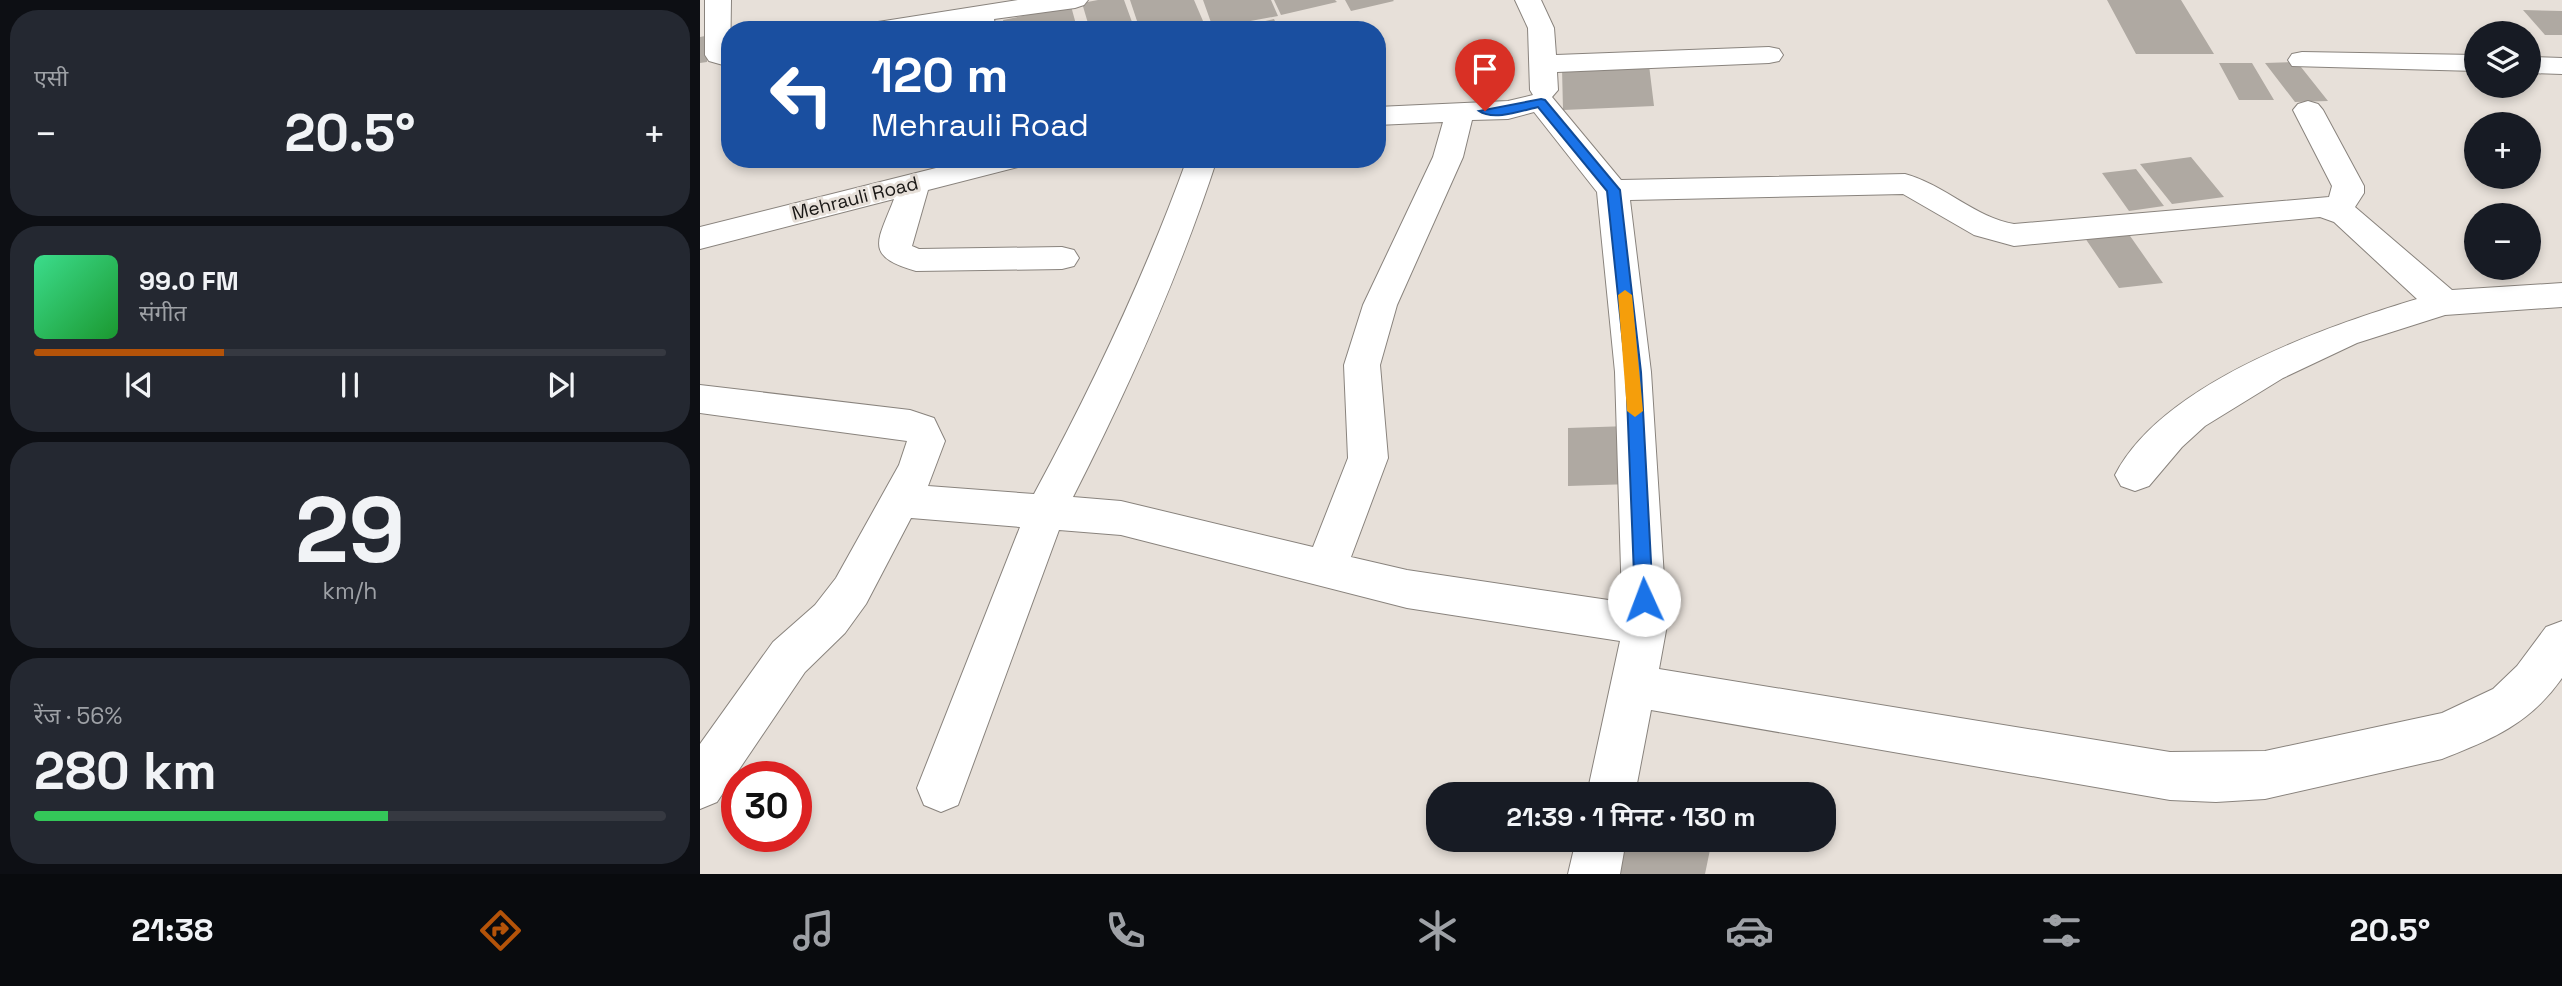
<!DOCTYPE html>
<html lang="hi">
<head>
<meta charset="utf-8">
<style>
  body { margin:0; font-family:"Space Grotesk","Noto Sans Devanagari",sans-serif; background:#242831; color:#f1f3f6; height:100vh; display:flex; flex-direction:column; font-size:26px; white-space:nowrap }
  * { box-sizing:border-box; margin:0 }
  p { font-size:23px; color:#9ea1a6 }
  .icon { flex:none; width:38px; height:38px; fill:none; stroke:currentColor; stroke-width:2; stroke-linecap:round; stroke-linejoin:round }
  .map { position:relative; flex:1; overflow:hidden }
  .details { display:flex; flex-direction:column; gap:10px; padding:10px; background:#0d0f14; width:700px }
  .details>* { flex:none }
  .banner { position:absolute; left:21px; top:21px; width:665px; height:147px; border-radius:28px; box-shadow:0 4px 10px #0003; background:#1a4fa0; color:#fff; overflow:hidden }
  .tools { position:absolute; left:1764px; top:21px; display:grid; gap:14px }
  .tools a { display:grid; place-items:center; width:77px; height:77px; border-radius:50%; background:#171b24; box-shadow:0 4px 10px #0003; font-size:35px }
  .speed { position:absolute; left:21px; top:761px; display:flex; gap:14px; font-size:35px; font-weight:700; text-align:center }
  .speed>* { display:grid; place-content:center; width:91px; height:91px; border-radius:50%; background:#171b24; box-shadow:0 4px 10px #0003; line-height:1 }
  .speed .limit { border:10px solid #d22; background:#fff; color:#111 }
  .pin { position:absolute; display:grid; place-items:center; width:60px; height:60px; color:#fff; margin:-72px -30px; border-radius:50% 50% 50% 0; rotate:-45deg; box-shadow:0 0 7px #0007 }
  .pin .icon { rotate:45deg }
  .me { position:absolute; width:77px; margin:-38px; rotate:358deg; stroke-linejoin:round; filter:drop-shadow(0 0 5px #0008) }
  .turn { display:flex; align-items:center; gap:24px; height:147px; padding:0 35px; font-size:32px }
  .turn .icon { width:91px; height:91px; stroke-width:2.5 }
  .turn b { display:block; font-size:49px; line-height:60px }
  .big { font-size:52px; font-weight:600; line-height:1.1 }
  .details .tile { flex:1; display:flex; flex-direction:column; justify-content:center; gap:10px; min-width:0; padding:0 24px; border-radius:28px; background:#242831 }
  .details .dial { align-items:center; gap:0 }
  .dial b { font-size:91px; line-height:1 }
  .song { display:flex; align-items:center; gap:21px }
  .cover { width:84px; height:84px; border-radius:10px; background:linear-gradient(135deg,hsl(150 70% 55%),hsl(130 70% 35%)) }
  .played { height:7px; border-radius:4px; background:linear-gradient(90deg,#b45309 30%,#363941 30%) }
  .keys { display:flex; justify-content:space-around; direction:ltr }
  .heat { display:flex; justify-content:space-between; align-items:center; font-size:38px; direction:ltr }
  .charge { height:10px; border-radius:5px; background:linear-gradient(90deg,#34c759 56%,#363941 0) }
  .trip { position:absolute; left:726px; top:782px; width:410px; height:70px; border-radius:28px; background:#171b24; box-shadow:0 4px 10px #0003; font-weight:600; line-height:70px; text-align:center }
  .tab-bar { display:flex; height:112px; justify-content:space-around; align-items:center; background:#090b0e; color:#9ea1a6 }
  .tab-bar .icon { width:49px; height:49px }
  .tab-bar .current { color:#b45309 }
  .tab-bar b { font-size:32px; color:#f1f3f6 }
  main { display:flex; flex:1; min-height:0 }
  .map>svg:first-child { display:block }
  .building { fill:#afa9a2 }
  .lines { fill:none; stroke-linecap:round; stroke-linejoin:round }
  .minor-casing { stroke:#89837d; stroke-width:2 }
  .minor { fill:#fff; fill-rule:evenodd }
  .route { fill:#1a73e8; stroke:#114b97; stroke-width:2 }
  .slow { fill:#f59e0b }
  .labels { text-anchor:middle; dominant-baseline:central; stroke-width:6; stroke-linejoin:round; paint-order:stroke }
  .street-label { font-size:19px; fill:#191715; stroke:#e7e0d9 }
</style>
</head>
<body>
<main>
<section class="details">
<div class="tile"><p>एसी</p>
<div class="heat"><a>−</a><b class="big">20.5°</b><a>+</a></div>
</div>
<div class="tile">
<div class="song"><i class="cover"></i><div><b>99.0 FM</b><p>संगीत</p></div></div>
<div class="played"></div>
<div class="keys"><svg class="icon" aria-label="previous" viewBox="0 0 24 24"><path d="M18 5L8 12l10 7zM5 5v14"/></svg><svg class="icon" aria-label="pause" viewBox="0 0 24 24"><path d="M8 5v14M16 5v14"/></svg><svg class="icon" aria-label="next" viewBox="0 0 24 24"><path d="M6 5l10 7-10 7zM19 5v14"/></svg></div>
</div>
<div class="tile dial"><b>29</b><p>km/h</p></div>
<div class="tile"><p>रेंज · 56%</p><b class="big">280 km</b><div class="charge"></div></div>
</section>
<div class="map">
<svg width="1862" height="874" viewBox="0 0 1862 874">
  <rect width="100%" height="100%" fill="#e7e0d9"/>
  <path class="building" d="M398,0h26l8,22 -42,8 -8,-27z
    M430,0h64l12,28 -66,2z
    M503,0h68l7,16 -65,12z
    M574,0h61l2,2 -56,13z
    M645,0h48l1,1 -43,10z
    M1407,0h74l33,54h-78z
    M371,6l6,22 -72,2 -2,-10z
    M1823,10l39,1v24h-17z
    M574,19l5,11h-49v-1z
    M10,35l-3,27 -7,1v-26z
    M1597,62l31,39 -33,1 -30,-39z
    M1519,63h33l22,37h-35z
    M949,65l5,41 -91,4 -1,-42z
    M1491,157l33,40 -52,7 -32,-40z
    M1436,169l28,37 -35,5 -27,-38z
    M1428,233l35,50 -44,5 -34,-50z
    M929,426l3,58 -64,2v-58z
    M925,840h87l-7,34h-88z"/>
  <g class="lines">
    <defs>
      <path id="minor" d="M5,0h26l-1,67 -21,-6 -4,-6z
        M318,0h70l-4,5 -9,3 -81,11 2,11h-26l-2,-7 -41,7h-62l4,-6 9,-2z
        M815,0h26l13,28 2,27 213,-8 10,2 4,6 -4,6 -10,2 -212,9 1,18 -6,7 69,83 284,-6c40,11 71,44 109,50l315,-27 3,-11 -39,-76 5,-6 10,-3 10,3 5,6 41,76v7l-9,14 97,83 110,-7v24l-117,8 -88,28 -74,35 -78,48 -23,21 -33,39 -14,5 -14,-5 -6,-11c47,-92 209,-148 302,-176l-83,-77 -14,-5 -306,29 -40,-11 -71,-41 -273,6 21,172 16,253 -8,44 511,83 95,-1 177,-38 51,-24 24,-23 29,-39 16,-6v57c-32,46 -70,61 -120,81l-177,40 -49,3 -46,-2 -519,-90 -16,84h-48l33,-153 -213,-33 -286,-73 -62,-5 -101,275 -17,7 -17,-7 -7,-17 103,-261 -109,-9 -45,86 -21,29 -40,39 -88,130 -17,7v-65l73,-102 42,-37 21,-27 63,-113 8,-24 -207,-28v-28l210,25 24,8 11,23 -17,45 106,8c59,-109 111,-219 153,-335h30c-38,117 -88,228 -144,338l48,4 192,46 35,-89 -4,-93 19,-60 70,-148 10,-35 -66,3v-18l131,-6 25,-6 -3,-5 -2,-62zM834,112l63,80 18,180 7,230 -215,-32 -56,-13 37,-99 -8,-93 17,-60 66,-148 9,-37 36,-1z
        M1602,52l174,3v16l-184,-5 -4,-6 4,-6z
        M1829,57l33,1v16l-33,-1z
        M272,159h54l-4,7 -94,24 -16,56 7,3 143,-2 12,3 5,8 -5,8 -12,3 -146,2c-53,-15 -38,-30 -22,-72l-194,50v-22z
        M876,840h50l-6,34h-52z"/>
    </defs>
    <use href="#minor" class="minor-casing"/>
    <use href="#minor" class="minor"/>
  </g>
  <path class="route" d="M841,99l4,1 75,90 21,182 12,228 -3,5 -6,3 -7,-3 -2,-5 -9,-228 -19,-181 -69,-84c-17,4 -45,14 -59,4z"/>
  <path class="slow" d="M925,290l7,5 11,116 -8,6 -8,-6 -9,-116z"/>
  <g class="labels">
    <g class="street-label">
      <text transform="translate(155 198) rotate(-14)">Mehrauli Road</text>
    </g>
  </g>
</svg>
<div class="tools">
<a><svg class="icon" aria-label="layers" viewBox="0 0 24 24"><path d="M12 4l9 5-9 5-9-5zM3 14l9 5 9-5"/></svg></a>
<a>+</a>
<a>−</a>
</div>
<div class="speed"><div class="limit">30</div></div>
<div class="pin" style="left:785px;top:111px;background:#d93025"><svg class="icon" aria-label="arrive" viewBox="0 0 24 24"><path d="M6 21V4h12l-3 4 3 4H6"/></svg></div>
<svg class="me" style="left:944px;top:600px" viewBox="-20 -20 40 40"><circle r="19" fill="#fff"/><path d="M0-13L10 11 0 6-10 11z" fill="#1a73e8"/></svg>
<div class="trip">21:39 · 1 मिनट · 130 m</div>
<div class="banner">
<div class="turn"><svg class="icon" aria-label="left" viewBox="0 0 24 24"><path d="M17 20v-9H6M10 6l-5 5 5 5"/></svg><div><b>120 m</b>Mehrauli Road</div></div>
</div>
</div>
</main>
<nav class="tab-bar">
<b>21:38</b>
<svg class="icon current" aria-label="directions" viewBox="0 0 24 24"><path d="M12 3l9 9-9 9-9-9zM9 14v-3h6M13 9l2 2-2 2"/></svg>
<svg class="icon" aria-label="music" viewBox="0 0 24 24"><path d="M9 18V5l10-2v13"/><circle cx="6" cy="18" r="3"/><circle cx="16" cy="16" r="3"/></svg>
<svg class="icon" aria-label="phone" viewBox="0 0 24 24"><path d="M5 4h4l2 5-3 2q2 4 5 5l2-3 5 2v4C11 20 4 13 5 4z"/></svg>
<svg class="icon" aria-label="climate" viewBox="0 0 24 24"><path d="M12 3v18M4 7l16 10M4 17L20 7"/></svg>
<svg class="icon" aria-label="car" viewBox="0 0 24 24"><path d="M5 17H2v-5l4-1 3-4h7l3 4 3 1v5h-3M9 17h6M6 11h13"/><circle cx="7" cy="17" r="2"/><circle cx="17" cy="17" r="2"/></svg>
<svg class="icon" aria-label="filters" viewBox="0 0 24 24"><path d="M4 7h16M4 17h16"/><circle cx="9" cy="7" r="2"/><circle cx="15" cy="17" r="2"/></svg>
<b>20.5°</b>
</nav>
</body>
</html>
